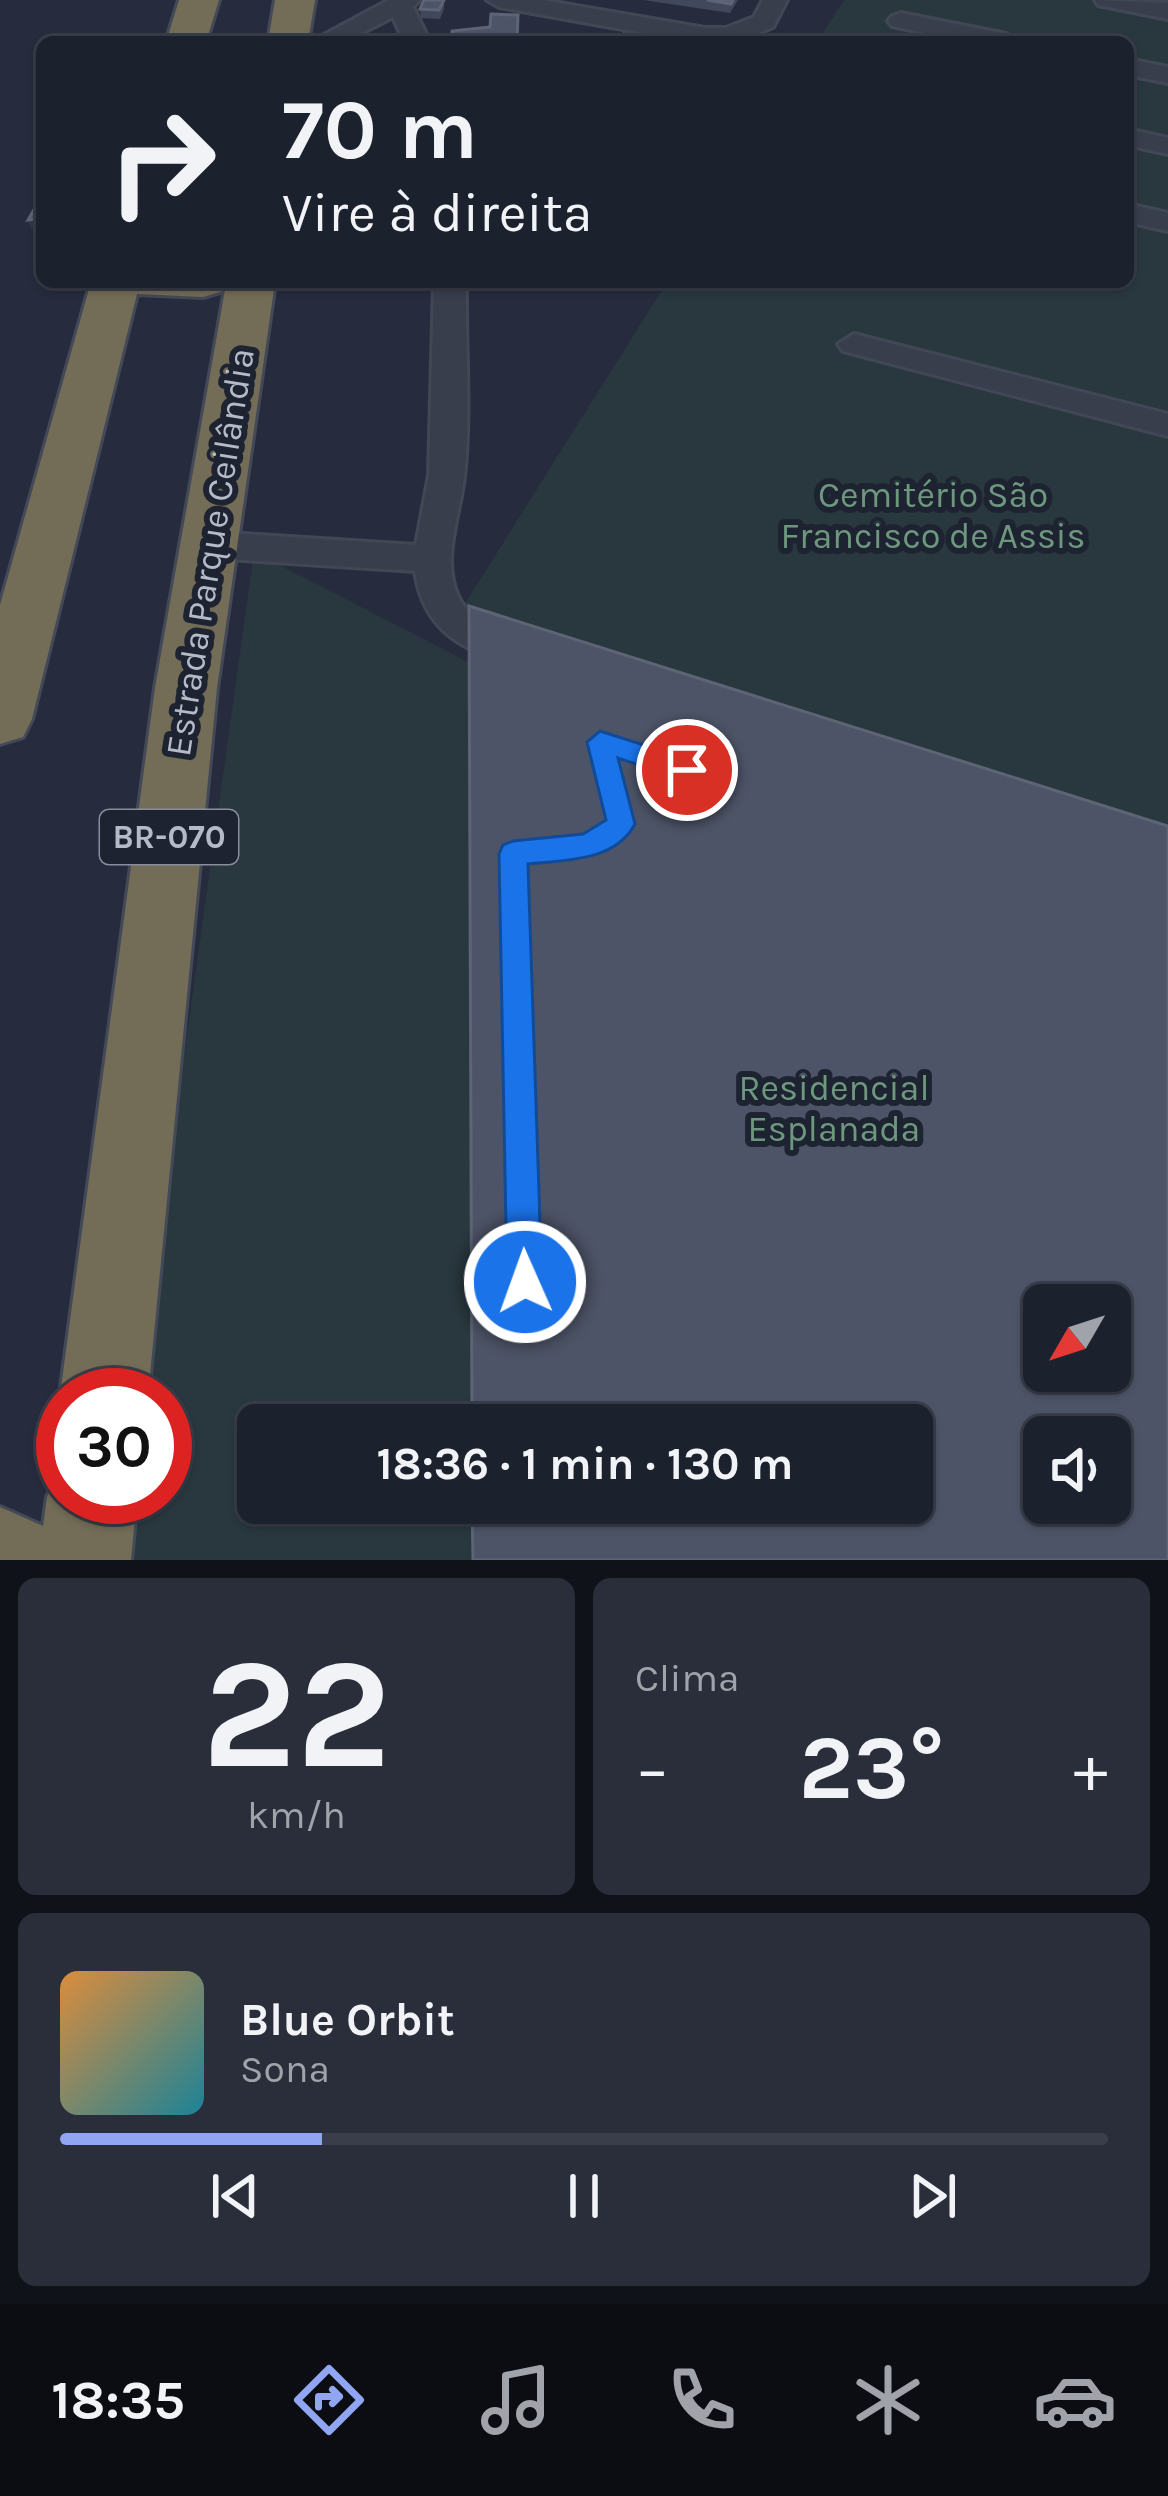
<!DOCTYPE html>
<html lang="pt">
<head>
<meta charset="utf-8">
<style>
  body { margin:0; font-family:Karla,sans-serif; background:#292e3a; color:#f1f3f6; height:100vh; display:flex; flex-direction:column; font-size:45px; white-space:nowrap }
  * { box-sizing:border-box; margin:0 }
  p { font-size:39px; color:#a0a3aa }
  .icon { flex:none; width:66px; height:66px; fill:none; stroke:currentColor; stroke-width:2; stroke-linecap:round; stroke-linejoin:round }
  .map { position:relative; height:1560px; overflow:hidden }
  .side { display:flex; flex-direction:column; gap:18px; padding:18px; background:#0f1219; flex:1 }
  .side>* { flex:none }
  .guide { position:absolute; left:36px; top:36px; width:1098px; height:252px; border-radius:18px; box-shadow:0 3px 9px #0004,0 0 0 3px #3a3e4a; background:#1c212e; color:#f1f3f6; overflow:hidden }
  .needle { width:78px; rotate:231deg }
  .fabs { position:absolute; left:1023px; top:1284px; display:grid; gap:24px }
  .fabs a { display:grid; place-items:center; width:108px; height:108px; border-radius:18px; background:#1c212e; box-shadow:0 3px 9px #0004,0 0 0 3px #3a3e4a; font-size:60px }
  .speed { position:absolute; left:36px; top:1368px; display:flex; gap:24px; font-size:60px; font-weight:700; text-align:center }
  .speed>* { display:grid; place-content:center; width:156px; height:156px; border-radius:50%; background:#1c212e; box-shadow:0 3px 9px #0004,0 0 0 3px #3a3e4a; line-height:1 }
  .speed .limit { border:18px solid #d22; background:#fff; color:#111 }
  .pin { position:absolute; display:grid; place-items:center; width:102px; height:102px; color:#fff; margin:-51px; border:6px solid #fff; border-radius:50%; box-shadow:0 3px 12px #0007 }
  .me { position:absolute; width:132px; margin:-66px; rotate:358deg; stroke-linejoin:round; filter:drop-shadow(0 0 9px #0008) }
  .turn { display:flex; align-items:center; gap:42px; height:252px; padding:0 48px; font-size:54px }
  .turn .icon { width:156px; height:156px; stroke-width:2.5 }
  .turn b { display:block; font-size:84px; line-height:102px }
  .big { font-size:90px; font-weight:700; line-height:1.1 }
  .side .tile { flex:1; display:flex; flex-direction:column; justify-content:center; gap:18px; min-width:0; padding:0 42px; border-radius:18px; background:#292e3a }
  .side .dial { align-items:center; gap:0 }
  .dial b { font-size:156px; line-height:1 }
  .song { display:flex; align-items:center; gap:36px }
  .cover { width:144px; height:144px; border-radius:18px; background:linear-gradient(135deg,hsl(30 70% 55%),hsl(190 70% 35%)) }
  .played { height:12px; border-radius:6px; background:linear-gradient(90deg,#90a6f2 25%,#3a3e4a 25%) }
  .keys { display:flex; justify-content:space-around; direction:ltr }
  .heat { display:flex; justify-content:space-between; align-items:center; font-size:66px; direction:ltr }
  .side .tiles { flex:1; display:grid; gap:18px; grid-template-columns:1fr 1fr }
  .tile:last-child { grid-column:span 2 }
  .trip { position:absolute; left:237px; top:1404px; width:696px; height:120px; border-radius:18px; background:#1c212e; box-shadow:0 3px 9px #0004,0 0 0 3px #3a3e4a; font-weight:700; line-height:120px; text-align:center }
  .dock { display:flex; height:192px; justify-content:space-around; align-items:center; background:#0b0d12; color:#a0a3aa }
  .dock .icon { width:84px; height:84px }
  .dock .active { color:#90a6f2 }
  .dock b { font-size:54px; color:#f1f3f6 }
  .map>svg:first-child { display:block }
  .green { fill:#28383e }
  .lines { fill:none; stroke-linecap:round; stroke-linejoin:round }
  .street-casing { stroke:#424756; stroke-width:6 }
  .highway-casing { stroke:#444958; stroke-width:6 }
  .street { fill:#393e4d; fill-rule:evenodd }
  .highway { fill:#736c57; fill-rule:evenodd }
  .wall { fill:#41485b }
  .shaded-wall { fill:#31374a }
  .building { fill:#4d5467; stroke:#5e6476; stroke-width:3; fill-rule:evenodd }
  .route { fill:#1a73e8; stroke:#114b97; stroke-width:3 }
  .labels { text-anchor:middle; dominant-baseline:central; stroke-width:12; stroke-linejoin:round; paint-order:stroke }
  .shield { fill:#1e2332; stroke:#888d9b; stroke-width:3 }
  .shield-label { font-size:33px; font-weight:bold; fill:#b5bac8 }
  .park-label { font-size:36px; fill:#6e987e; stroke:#1e2332 }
  .street-label { font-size:36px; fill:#b5bac8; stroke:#1e2332 }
</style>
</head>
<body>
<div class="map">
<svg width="1168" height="1560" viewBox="0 0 1168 1560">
  <rect width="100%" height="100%" fill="#262c3d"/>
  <path class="green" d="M844,0h324v833l-707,-223 206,-328h461v-240h-311z
    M254,552l216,111 60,762h-272v78h278l4,57h-423l8,-63h40v-102h-28z"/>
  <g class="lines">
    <defs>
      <path id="street" d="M389,0h31l-7,7 17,35h-26l-11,-25 -49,25h-33z
        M487,0h55l163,28h21l28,-11 9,-17h24l-14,27 -37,15h-41l-196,-35z
        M1095,0l73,3v16l-70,-14z
        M901,13l105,21 13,8h-51l-76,-16 -4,-5 4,-5z
        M1128,59l40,8v16l-40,-8z
        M1128,129l40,9v16l-40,-9z
        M1128,204l40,9v18l-40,-9z
        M434,282h32c-1,64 5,132 -2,195 -4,38 -23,82 -6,119 14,34 64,26 81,56l-6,11 -14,4c-55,-17 -95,-34 -104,-96l-204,-13 -13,-4 -5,-9 5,-9 13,-4 205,13 13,-70z
        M854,334l314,80v22l-325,-85 -5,-7z"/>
      <path id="highway" d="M179,0h40l-13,42h-40z
        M275,0h40l-7,42h-40z
        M91,282h184l-58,406 -69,707h-85v6l-3,-6 95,-707 71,-404 -6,8 -17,5 -66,-3 -105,425 -9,18 -23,7v-139z
        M63,1464v33h74l-6,63h-131v-53l43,19 4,-29z"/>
    </defs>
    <use href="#street" class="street-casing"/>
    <use href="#highway" class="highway-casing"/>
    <use href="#street" class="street"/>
    <use href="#highway" class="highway"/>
  </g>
  <path class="wall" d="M444,0v9l-4,10 -19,-1 -1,-9z
    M643,0h95l-8,13z"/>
  <path class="shaded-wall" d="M42,218v10l-11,1 -3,-9z"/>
  <path class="building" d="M424,0h20l-5,10 -19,-1z
    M707,0h26l-2,4z
    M491,14l27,1 -1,27h-51l1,-4h-15v-7l38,-4z
    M624,34l34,6 -2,2h-36z
    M40,199h2v19l-14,2z
    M469,606l699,220v734h-695l-1,-57h440v-78h-440zM1044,1305h66v66h-66zM1044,1437h66v66h-66z"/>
  <path class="route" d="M600,731l97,31 4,8 -14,11 -69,-23 17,66c-20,38 -71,36 -107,40l14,418 -5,12 -12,5 -12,-5 -6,-12 -8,-428 4,-9 10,-4 70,-7 23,-14 -19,-78z"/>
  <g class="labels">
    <rect class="shield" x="100" y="810" width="138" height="54" rx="9"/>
    <g class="shield-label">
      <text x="169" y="837">BR-070</text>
    </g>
    <g class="park-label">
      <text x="933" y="495">Cemitério São<tspan x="933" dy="41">Francisco de Assis</tspan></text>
      <text x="834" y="1088">Residencial<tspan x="834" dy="41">Esplanada</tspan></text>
    </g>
    <g class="street-label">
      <text transform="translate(210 552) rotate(-81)">Estrada Parque Ceilândia</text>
    </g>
  </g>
</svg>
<div class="fabs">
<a><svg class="needle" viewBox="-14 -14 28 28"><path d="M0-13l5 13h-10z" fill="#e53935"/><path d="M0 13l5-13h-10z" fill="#a0a3aa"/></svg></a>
<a><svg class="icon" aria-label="sound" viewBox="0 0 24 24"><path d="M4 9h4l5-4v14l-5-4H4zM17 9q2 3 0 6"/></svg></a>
</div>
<div class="speed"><div class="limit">30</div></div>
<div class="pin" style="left:687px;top:770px;background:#d93025"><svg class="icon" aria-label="arrive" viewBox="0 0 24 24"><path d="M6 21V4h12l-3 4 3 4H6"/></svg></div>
<svg class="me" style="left:525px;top:1282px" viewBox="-20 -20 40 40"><circle r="17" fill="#1a73e8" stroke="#fff" stroke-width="3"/><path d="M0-11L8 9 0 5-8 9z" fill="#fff"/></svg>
<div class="trip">18:36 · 1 min · 130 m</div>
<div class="guide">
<div class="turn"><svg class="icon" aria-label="right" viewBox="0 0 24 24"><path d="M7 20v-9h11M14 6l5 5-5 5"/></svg><div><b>70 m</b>Vire à direita</div></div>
</div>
</div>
<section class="side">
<div class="tiles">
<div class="tile dial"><b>22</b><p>km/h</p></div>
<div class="tile"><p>Clima</p>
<div class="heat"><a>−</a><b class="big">23°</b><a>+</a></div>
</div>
<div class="tile">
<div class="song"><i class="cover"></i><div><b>Blue Orbit</b><p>Sona</p></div></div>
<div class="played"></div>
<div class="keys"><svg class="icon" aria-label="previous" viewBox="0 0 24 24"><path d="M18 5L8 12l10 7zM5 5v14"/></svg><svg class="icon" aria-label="pause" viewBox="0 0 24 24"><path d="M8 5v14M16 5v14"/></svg><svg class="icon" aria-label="next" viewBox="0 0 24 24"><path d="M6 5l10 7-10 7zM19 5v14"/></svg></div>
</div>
</div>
</section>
<nav class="dock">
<b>18:35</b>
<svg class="icon active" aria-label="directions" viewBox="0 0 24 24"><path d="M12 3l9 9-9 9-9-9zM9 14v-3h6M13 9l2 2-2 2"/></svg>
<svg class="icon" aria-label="music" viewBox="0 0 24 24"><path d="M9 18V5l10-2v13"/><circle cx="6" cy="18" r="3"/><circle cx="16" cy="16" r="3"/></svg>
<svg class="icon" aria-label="phone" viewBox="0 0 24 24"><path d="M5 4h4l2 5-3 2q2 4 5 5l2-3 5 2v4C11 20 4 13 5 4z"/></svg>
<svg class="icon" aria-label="climate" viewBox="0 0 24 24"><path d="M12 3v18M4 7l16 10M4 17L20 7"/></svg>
<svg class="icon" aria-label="car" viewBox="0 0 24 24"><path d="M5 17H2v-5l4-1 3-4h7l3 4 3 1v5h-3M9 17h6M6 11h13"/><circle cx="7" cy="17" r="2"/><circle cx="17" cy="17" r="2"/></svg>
</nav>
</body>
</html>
